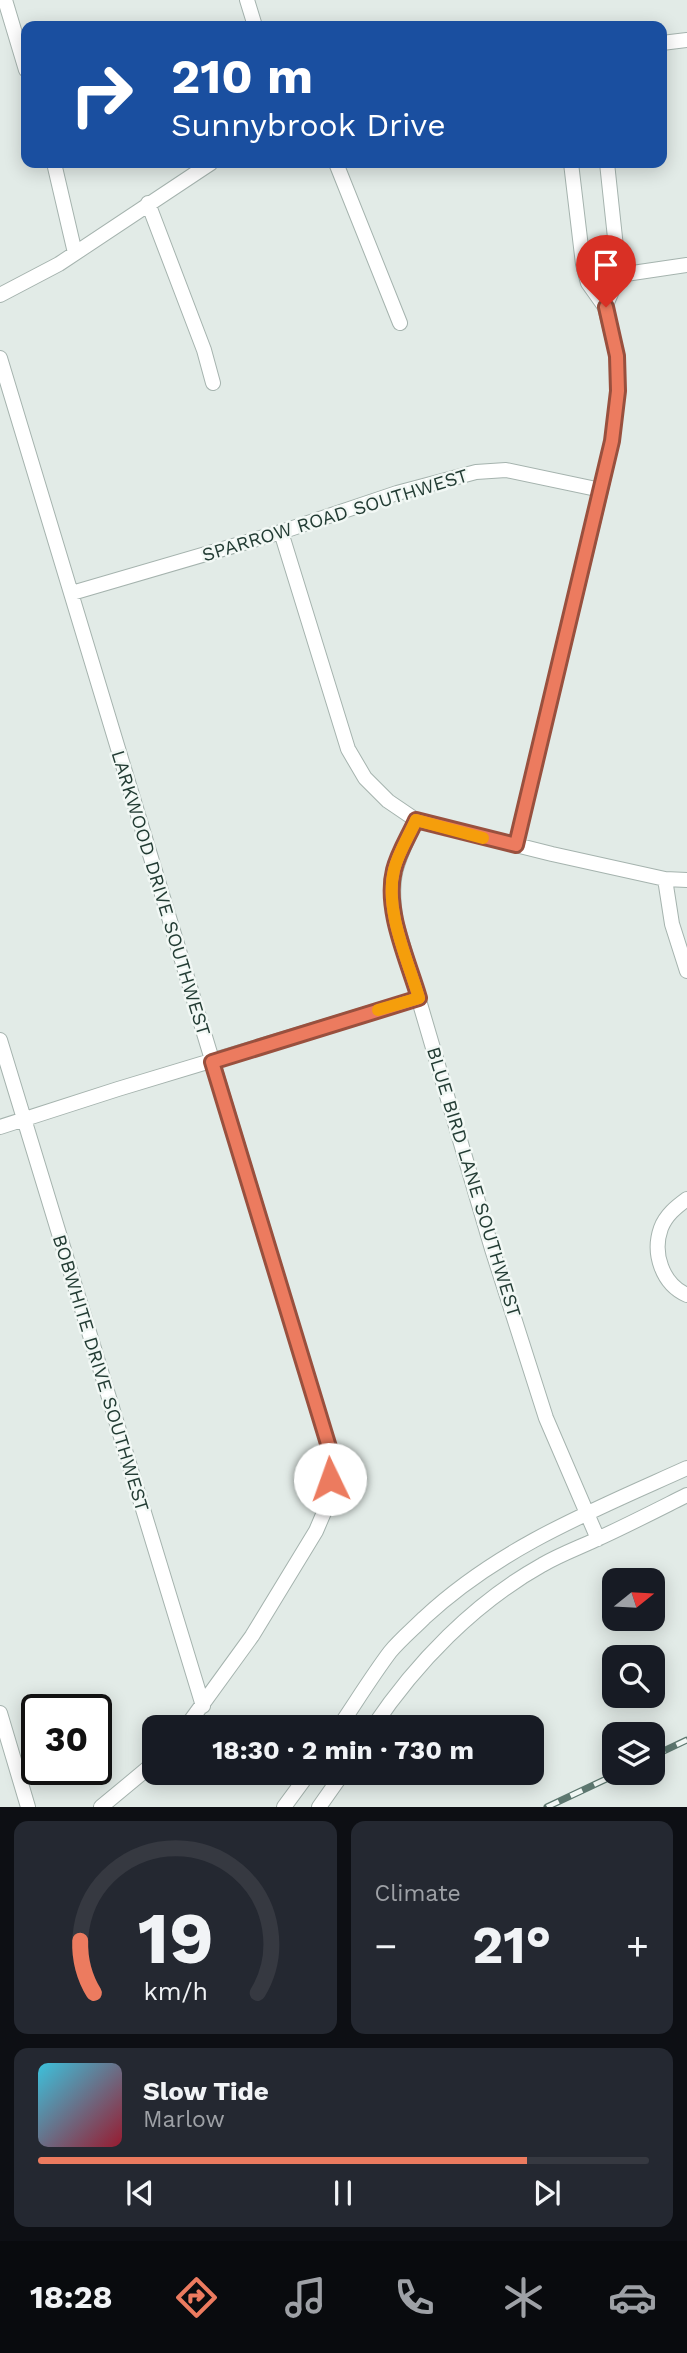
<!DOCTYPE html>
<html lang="en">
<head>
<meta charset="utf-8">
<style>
  body { margin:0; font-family:"Work Sans",sans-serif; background:#242831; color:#f1f3f6; height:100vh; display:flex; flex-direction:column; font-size:26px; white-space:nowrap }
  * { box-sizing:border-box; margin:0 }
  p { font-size:23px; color:#9ea1a6 }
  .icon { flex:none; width:38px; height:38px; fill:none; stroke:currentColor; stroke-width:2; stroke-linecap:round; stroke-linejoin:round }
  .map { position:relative; height:1807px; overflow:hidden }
  .side { display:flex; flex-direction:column; gap:14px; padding:14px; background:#0d0f14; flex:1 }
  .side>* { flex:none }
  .guide { position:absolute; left:21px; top:21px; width:646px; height:147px; border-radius:14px; box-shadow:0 4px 18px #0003; background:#1a4fa0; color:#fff; overflow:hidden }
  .needle { width:46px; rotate:72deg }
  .tools { position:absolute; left:602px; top:1568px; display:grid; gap:14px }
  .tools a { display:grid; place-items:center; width:63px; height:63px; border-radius:14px; background:#171b24; box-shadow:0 4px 18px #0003; font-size:35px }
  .speed { position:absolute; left:21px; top:1694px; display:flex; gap:14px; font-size:35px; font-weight:700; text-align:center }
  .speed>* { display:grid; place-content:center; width:91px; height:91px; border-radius:50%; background:#171b24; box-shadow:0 4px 18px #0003; line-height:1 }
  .speed .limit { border:4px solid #111; border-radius:10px; background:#fff; color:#111 }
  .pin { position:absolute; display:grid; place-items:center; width:60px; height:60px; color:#fff; margin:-72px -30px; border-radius:50% 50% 50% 0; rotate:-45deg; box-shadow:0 0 7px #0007 }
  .pin .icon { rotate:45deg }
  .me { position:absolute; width:77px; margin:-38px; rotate:357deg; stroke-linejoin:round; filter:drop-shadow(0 0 5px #0008) }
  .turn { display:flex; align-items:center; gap:24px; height:147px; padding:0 35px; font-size:32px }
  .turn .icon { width:91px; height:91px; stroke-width:2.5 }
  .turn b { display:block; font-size:49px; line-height:60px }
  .big { font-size:52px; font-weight:700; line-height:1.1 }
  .side .card { flex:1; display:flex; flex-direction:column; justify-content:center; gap:10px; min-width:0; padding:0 24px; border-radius:14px; background:#242831 }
  .side .dial { align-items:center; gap:0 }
  .dial svg { height:182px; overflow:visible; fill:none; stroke:#363941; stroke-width:7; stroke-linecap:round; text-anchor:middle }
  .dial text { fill:#f1f3f6; stroke:none }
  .song { display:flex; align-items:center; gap:21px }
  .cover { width:84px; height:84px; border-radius:10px; background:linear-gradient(135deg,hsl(190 70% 55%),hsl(350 70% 35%)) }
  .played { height:7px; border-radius:4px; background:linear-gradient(90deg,#ec7b5f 80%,#363941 80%) }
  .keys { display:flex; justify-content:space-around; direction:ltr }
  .heat { display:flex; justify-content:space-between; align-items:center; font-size:38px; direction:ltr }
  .side .tiles { flex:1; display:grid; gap:14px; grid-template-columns:1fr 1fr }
  .card:last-child { grid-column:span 2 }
  .trip { position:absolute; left:142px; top:1715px; width:402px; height:70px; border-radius:14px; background:#171b24; box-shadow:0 4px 18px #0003; font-weight:700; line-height:70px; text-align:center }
  .tab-bar { display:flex; height:112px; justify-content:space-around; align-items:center; background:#090b0e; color:#9ea1a6 }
  .tab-bar .icon { width:49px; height:49px }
  .tab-bar .selected { color:#ec7b5f }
  .tab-bar b { font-size:32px; color:#f1f3f6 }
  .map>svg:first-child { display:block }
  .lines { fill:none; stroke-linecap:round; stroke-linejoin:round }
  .minor-casing { stroke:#a5b3ae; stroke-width:16 }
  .minor { stroke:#fff; stroke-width:14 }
  .rail-casing { stroke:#5d776f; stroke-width:7 }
  .rail { stroke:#f2f8f5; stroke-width:4.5; stroke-dasharray:13; stroke-linecap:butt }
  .route-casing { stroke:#99503e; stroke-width:18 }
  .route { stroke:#ec7b5f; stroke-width:12 }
  .slow { stroke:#f59e0b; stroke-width:12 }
  .labels { text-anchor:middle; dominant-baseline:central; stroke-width:5; stroke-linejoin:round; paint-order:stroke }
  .street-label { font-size:19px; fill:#233c34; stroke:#f2f8f5 }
</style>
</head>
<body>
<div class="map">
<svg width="687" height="1807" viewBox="0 0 687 1807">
  <rect width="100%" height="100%" fill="#e2ebe7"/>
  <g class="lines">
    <defs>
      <path id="minor" d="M5,0l21,70
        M247,0l8,26
        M662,43l25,-3
        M54,163l21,90
        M336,163l64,160
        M148,203l56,147 9,33
        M583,264l34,-5
        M619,275l68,-10
        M0,295l59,-31 152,-101
        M605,307l14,-32 -12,-112
        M0,358l329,1089v45l-4,18 -9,21 -64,105 -66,91
        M281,532l67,217 17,29 23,23 28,19 136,34 113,25 22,1
        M72,593l209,-61 116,-39 79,-21 30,-2 95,20
        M416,820c-19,43 -28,54 -20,102l96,327 54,169 52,121
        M516,845l85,-355 11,-49 6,-50 -1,-35 -12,-49 -17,-24 -5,-19 -12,-101
        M665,879l7,45 15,47
        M0,1040l203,666
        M0,1127l118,-38 301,-91
        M687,1199c-11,8 -21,16 -26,29 -9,25 1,56 26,67
        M0,1713l28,94
        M339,1727c17,-25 33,-51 51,-75 10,-12 23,-23 34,-34 76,-71 170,-108 263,-150
        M373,1727c43,-64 101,-124 169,-162 17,-10 36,-17 53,-25 31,-14 62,-30 92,-45
        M101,1807l53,-44
        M284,1807l25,-34
        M319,1807l24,-34"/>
    </defs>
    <use href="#minor" class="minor-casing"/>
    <use href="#minor" class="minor"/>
    <defs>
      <path id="rail" d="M653,1756l34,-16
        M547,1807l72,-34"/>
    </defs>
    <use href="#rail" class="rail-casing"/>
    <use href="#rail" class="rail"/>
  </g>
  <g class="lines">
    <defs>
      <path id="route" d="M330,1479l-1,-32 -117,-385 207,-64c-11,-38 -35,-88 -25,-128 4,-17 15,-34 22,-50l100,25 96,-404 6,-50 -1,-35 -11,-49"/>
    </defs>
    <use href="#route" class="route-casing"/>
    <use href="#route" class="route"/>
    <path class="slow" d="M378,1010l41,-12c-11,-38 -35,-88 -25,-128 4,-17 15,-34 22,-50l67,18"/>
  </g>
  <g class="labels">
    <g class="street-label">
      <text transform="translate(335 515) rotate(-17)">SPARROW ROAD SOUTHWEST</text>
      <text transform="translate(161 893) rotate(73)">LARKWOOD DRIVE SOUTHWEST</text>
      <text transform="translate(474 1182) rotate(73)">BLUE BIRD LANE SOUTHWEST</text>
      <text transform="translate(101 1373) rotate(73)">BOBWHITE DRIVE SOUTHWEST</text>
    </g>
  </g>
</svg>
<div class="tools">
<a><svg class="needle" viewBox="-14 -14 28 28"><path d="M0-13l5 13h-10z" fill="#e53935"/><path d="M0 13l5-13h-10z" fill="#9ea1a6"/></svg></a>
<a><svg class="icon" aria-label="search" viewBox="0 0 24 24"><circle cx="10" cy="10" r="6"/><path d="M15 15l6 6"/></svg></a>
<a><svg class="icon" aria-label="layers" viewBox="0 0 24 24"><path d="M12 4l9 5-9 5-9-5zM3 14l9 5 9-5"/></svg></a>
</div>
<div class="speed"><div class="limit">30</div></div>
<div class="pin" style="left:606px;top:307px;background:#d93025"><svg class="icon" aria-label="arrive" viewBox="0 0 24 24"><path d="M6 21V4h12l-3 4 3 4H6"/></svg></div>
<svg class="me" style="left:330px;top:1479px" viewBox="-20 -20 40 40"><circle r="19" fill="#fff"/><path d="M0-13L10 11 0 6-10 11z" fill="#ec7b5f"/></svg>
<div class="trip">18:30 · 2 min · 730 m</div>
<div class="guide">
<div class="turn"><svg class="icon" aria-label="right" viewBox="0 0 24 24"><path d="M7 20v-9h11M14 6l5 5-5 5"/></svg><div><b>210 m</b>Sunnybrook Drive</div></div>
</div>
</div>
<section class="side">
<div class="tiles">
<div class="card dial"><svg viewBox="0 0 100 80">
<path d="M14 69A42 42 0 1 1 86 69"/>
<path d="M14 69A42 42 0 0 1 8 46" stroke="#ec7b5f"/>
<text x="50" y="56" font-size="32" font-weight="700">19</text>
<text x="50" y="72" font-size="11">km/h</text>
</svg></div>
<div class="card"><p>Climate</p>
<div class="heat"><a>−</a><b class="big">21°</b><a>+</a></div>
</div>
<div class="card">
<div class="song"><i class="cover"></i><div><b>Slow Tide</b><p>Marlow</p></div></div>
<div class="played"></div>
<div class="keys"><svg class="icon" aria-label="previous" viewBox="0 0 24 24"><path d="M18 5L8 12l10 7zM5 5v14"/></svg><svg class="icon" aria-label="pause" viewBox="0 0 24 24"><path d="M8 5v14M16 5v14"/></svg><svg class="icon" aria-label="next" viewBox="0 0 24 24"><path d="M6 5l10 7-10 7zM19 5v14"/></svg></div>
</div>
</div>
</section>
<nav class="tab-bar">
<b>18:28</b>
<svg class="icon selected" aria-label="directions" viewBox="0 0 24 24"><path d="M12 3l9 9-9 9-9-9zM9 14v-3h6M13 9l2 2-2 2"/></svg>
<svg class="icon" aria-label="music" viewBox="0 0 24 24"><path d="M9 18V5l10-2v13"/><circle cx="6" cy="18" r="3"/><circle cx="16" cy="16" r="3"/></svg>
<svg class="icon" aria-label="phone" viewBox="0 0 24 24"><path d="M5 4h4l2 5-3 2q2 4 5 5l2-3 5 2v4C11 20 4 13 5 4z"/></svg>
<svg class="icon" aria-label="climate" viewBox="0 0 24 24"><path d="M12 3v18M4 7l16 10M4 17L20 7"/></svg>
<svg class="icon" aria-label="car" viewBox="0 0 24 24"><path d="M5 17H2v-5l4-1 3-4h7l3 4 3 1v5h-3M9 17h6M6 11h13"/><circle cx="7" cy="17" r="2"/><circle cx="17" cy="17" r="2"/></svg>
</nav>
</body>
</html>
